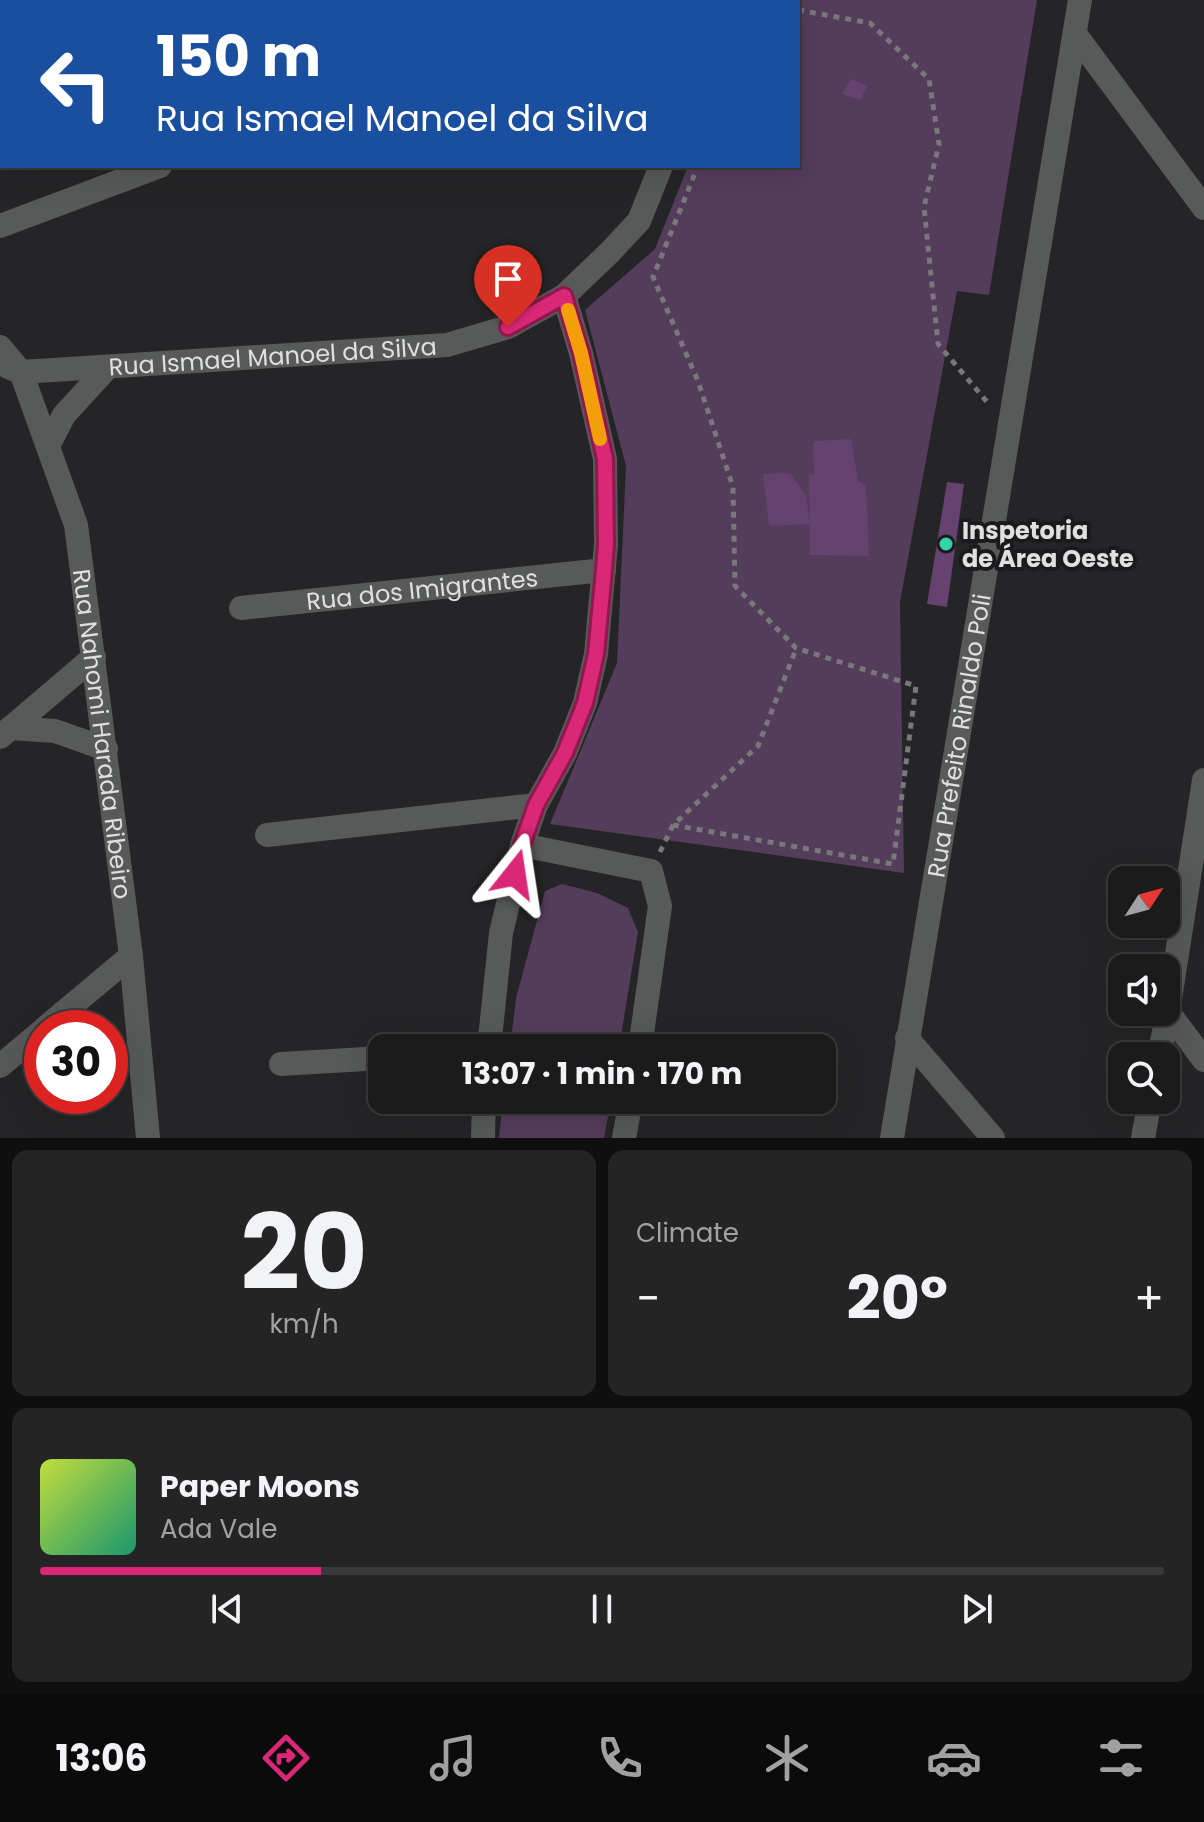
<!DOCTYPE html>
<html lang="en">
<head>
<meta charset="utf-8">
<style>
  body { margin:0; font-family:Poppins,sans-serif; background:#252425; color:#f1f3f6; height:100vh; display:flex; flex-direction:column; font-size:30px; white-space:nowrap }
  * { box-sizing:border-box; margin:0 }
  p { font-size:26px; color:#a0a1a3 }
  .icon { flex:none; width:44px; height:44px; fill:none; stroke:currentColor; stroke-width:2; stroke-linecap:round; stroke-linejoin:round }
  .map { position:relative; height:1138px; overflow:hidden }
  .details { display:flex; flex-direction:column; gap:12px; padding:12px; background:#0f0f0f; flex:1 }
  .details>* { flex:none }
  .hud { position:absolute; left:0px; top:0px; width:800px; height:168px; box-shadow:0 8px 32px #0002,0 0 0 2px #3a393b; background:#1a4fa0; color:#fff; overflow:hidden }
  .needle { width:52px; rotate:54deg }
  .fabs { position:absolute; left:1108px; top:866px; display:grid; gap:16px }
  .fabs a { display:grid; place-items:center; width:72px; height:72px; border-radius:16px; background:#1c1b1c; box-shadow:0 8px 32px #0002,0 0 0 2px #3a393b; font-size:40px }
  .speed { position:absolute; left:24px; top:1010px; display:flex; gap:16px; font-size:40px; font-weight:700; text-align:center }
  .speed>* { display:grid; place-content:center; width:104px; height:104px; border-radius:50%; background:#1c1b1c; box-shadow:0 8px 32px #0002,0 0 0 2px #3a393b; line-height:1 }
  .speed .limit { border:12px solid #d22; background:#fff; color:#111 }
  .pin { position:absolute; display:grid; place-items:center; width:68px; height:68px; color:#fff; margin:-82px -34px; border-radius:50% 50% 50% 0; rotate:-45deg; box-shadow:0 0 8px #0007 }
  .pin .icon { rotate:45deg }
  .me { position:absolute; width:88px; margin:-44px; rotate:15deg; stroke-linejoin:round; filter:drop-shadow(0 0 6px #0008) }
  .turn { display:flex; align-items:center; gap:28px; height:168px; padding:0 24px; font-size:36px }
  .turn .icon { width:104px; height:104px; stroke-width:2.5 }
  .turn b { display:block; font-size:56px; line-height:68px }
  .big { font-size:60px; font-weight:700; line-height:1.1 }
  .details .card { flex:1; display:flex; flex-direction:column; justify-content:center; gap:12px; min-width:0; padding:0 28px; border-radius:16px; background:#252425 }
  .details .dial { align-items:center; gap:0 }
  .dial b { font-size:104px; line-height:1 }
  .song { display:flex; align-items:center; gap:24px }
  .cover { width:96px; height:96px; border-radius:12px; background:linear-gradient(135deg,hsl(70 70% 55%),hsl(160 70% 35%)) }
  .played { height:8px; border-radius:4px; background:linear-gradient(90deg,#db2777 25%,#3a393b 25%) }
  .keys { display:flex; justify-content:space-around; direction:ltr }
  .heat { display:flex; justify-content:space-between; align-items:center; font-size:44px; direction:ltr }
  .details .tiles { flex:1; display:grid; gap:12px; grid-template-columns:1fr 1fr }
  .card:last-child { grid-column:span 2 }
  .trip { position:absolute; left:368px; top:1034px; width:468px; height:80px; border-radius:16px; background:#1c1b1c; box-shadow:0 8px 32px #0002,0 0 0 2px #3a393b; font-weight:700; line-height:80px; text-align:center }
  .tab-bar { display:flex; height:128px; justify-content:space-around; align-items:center; background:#0b0b0b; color:#a0a1a3 }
  .tab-bar .icon { width:56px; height:56px }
  .tab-bar .on { color:#db2777 }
  .tab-bar b { font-size:36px; color:#f1f3f6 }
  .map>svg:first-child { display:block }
  .green { fill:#543c5b }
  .building { fill:#654270 }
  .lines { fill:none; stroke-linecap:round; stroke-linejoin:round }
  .path { stroke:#787779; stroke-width:5; stroke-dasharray:6 6; stroke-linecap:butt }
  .street { stroke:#585959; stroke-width:24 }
  .route-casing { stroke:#8e194d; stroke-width:20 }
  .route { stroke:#db2777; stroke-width:14 }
  .slow { stroke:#f59e0b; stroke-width:14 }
  .poi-dot { fill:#33d4a8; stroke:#1c1a1c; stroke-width:3 }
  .labels { text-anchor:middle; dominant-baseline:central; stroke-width:8; stroke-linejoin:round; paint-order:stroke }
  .street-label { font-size:24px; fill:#e1e0e1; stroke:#1c1a1c }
  .poi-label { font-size:24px; font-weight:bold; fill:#e1e0e1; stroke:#1c1a1c; text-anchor:start }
</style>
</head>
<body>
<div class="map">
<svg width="1204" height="1138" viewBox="0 0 1204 1138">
  <rect width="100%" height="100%" fill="#252426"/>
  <path class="green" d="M754,0h283l-48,295 -32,-4 -57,311 4,271 -354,-49 67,-161 9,-197 -41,-156 70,-61 33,-83h110v-164h-45z
    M562,884l35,9 31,15 10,24 -19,116h-109l6,-50 29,-107z
    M503,1100h108l-7,38h-105z"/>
  <path class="building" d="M851,79l17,7 -8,14 -18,-6z
    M851,439l7,42 8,4 3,71 -59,-1v-31l-41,2 -6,-52 27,-1 16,23 4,28 -1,-50 5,1 -1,-34z
    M947,482l17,2 -17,123 -20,-3z"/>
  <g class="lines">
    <path class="path" d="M765,2l1,-2
      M798,10l72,13 59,56 10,65 -15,63 14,137 50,59
      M673,825l220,39 23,-178 -120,-38 -61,-62 -2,-99 -35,-106 -45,-104 45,-111
      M660,852l13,-27 85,-79 38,-97"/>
    <g class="street">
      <path d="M395,0l8,2"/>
      <path d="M606,2l6,-2"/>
      <path d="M729,2v-2"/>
      <path d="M1075,34l129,174"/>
      <path d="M0,226l160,-60"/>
      <path id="s1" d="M0,347l21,25 55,153 55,431 17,182"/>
      <path id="s2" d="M8,367l13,5 426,-27 61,-18 56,-31 45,-43 30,-32 22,-55"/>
      <path d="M48,446l16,-31 44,-48"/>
      <path id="s3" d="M241,608l363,-38"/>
      <path d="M10,728l45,3 51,18"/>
      <path d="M0,737l94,-80"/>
      <path d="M267,835l269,-30"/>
      <path d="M522,845l129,26 9,35 -20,142"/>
      <path d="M1168,1012l36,48"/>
      <path d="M45,1028l86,-72"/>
      <path d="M907,1038l86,100"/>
      <path d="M489,1048l12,-115 21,-88 14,-40 29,-52 20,-50 11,-49 10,-110 -1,-85 -24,-106 -17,-57"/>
      <path d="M1159,1056l9,-44 36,-232"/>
      <path d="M281,1064l101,-6"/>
      <path d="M0,1066l42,-35"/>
      <path d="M483,1138l1,-38"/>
      <path d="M624,1138l7,-38"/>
      <path id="s4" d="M892,1138l188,-1138"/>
      <path d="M1143,1138l7,-38"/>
    </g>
  </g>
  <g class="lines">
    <defs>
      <path id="route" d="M508,327l56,-31 17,57 24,106 1,85 -2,26 -8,84 -11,49 -20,50 -29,52 -14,40 -7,29"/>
    </defs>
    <use href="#route" class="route-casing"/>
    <use href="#route" class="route"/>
    <path class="slow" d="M568,310l13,43 19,86"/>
  </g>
  <circle class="poi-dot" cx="946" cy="544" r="8"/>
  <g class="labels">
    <g class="street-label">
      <text stroke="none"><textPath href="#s2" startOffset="266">Rua Ismael Manoel da Silva</textPath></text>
      <text stroke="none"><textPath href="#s3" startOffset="182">Rua dos Imigrantes</textPath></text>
      <text stroke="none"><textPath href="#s1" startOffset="406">Rua Nahomi Harada Ribeiro</textPath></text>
      <text stroke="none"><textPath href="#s4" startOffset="408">Rua Prefeito Rinaldo Poli</textPath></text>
    </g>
    <g class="poi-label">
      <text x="962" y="530">Inspetoria<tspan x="962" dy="28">de Área Oeste</tspan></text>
    </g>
  </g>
</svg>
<div class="fabs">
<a><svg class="needle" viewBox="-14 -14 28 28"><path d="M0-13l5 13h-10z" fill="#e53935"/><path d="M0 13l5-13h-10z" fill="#a0a1a3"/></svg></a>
<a><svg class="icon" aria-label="sound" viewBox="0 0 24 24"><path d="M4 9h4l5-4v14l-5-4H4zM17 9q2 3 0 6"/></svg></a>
<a><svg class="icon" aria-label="search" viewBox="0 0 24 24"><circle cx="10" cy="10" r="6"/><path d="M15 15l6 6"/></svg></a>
</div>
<div class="speed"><div class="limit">30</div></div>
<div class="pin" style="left:508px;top:327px;background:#d93025"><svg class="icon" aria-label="arrive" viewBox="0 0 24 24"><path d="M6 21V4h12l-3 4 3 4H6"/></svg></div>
<svg class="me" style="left:515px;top:874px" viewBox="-20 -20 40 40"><path d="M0-17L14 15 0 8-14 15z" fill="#db2777" stroke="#fff" stroke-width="4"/></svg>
<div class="trip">13:07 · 1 min · 170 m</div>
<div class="hud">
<div class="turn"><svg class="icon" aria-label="left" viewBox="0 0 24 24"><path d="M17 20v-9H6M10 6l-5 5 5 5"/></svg><div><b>150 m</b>Rua Ismael Manoel da Silva</div></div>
</div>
</div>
<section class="details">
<div class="tiles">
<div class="card dial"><b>20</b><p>km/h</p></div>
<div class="card"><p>Climate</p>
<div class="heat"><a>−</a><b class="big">20°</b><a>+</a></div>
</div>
<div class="card">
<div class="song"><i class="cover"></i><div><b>Paper Moons</b><p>Ada Vale</p></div></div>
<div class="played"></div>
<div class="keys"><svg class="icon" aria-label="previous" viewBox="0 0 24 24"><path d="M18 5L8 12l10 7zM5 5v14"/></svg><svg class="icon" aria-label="pause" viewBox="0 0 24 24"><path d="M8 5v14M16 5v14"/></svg><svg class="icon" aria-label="next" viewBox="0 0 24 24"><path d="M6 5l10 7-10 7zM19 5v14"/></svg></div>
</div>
</div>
</section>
<nav class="tab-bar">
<b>13:06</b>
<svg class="icon on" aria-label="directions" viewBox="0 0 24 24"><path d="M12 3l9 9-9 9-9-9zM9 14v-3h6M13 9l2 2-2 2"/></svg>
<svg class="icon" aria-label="music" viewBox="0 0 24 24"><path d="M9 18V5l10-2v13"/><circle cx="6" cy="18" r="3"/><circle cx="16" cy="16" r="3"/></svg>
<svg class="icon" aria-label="phone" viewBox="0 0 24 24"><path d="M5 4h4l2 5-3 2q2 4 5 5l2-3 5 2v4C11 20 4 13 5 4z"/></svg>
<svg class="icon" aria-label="climate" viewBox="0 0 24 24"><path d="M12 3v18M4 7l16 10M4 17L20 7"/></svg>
<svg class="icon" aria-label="car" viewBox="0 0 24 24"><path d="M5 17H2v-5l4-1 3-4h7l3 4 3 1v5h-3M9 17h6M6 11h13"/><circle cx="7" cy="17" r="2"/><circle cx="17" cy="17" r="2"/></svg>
<svg class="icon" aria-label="filters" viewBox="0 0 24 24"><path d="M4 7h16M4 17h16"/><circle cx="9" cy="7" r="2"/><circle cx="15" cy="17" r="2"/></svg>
</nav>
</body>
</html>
